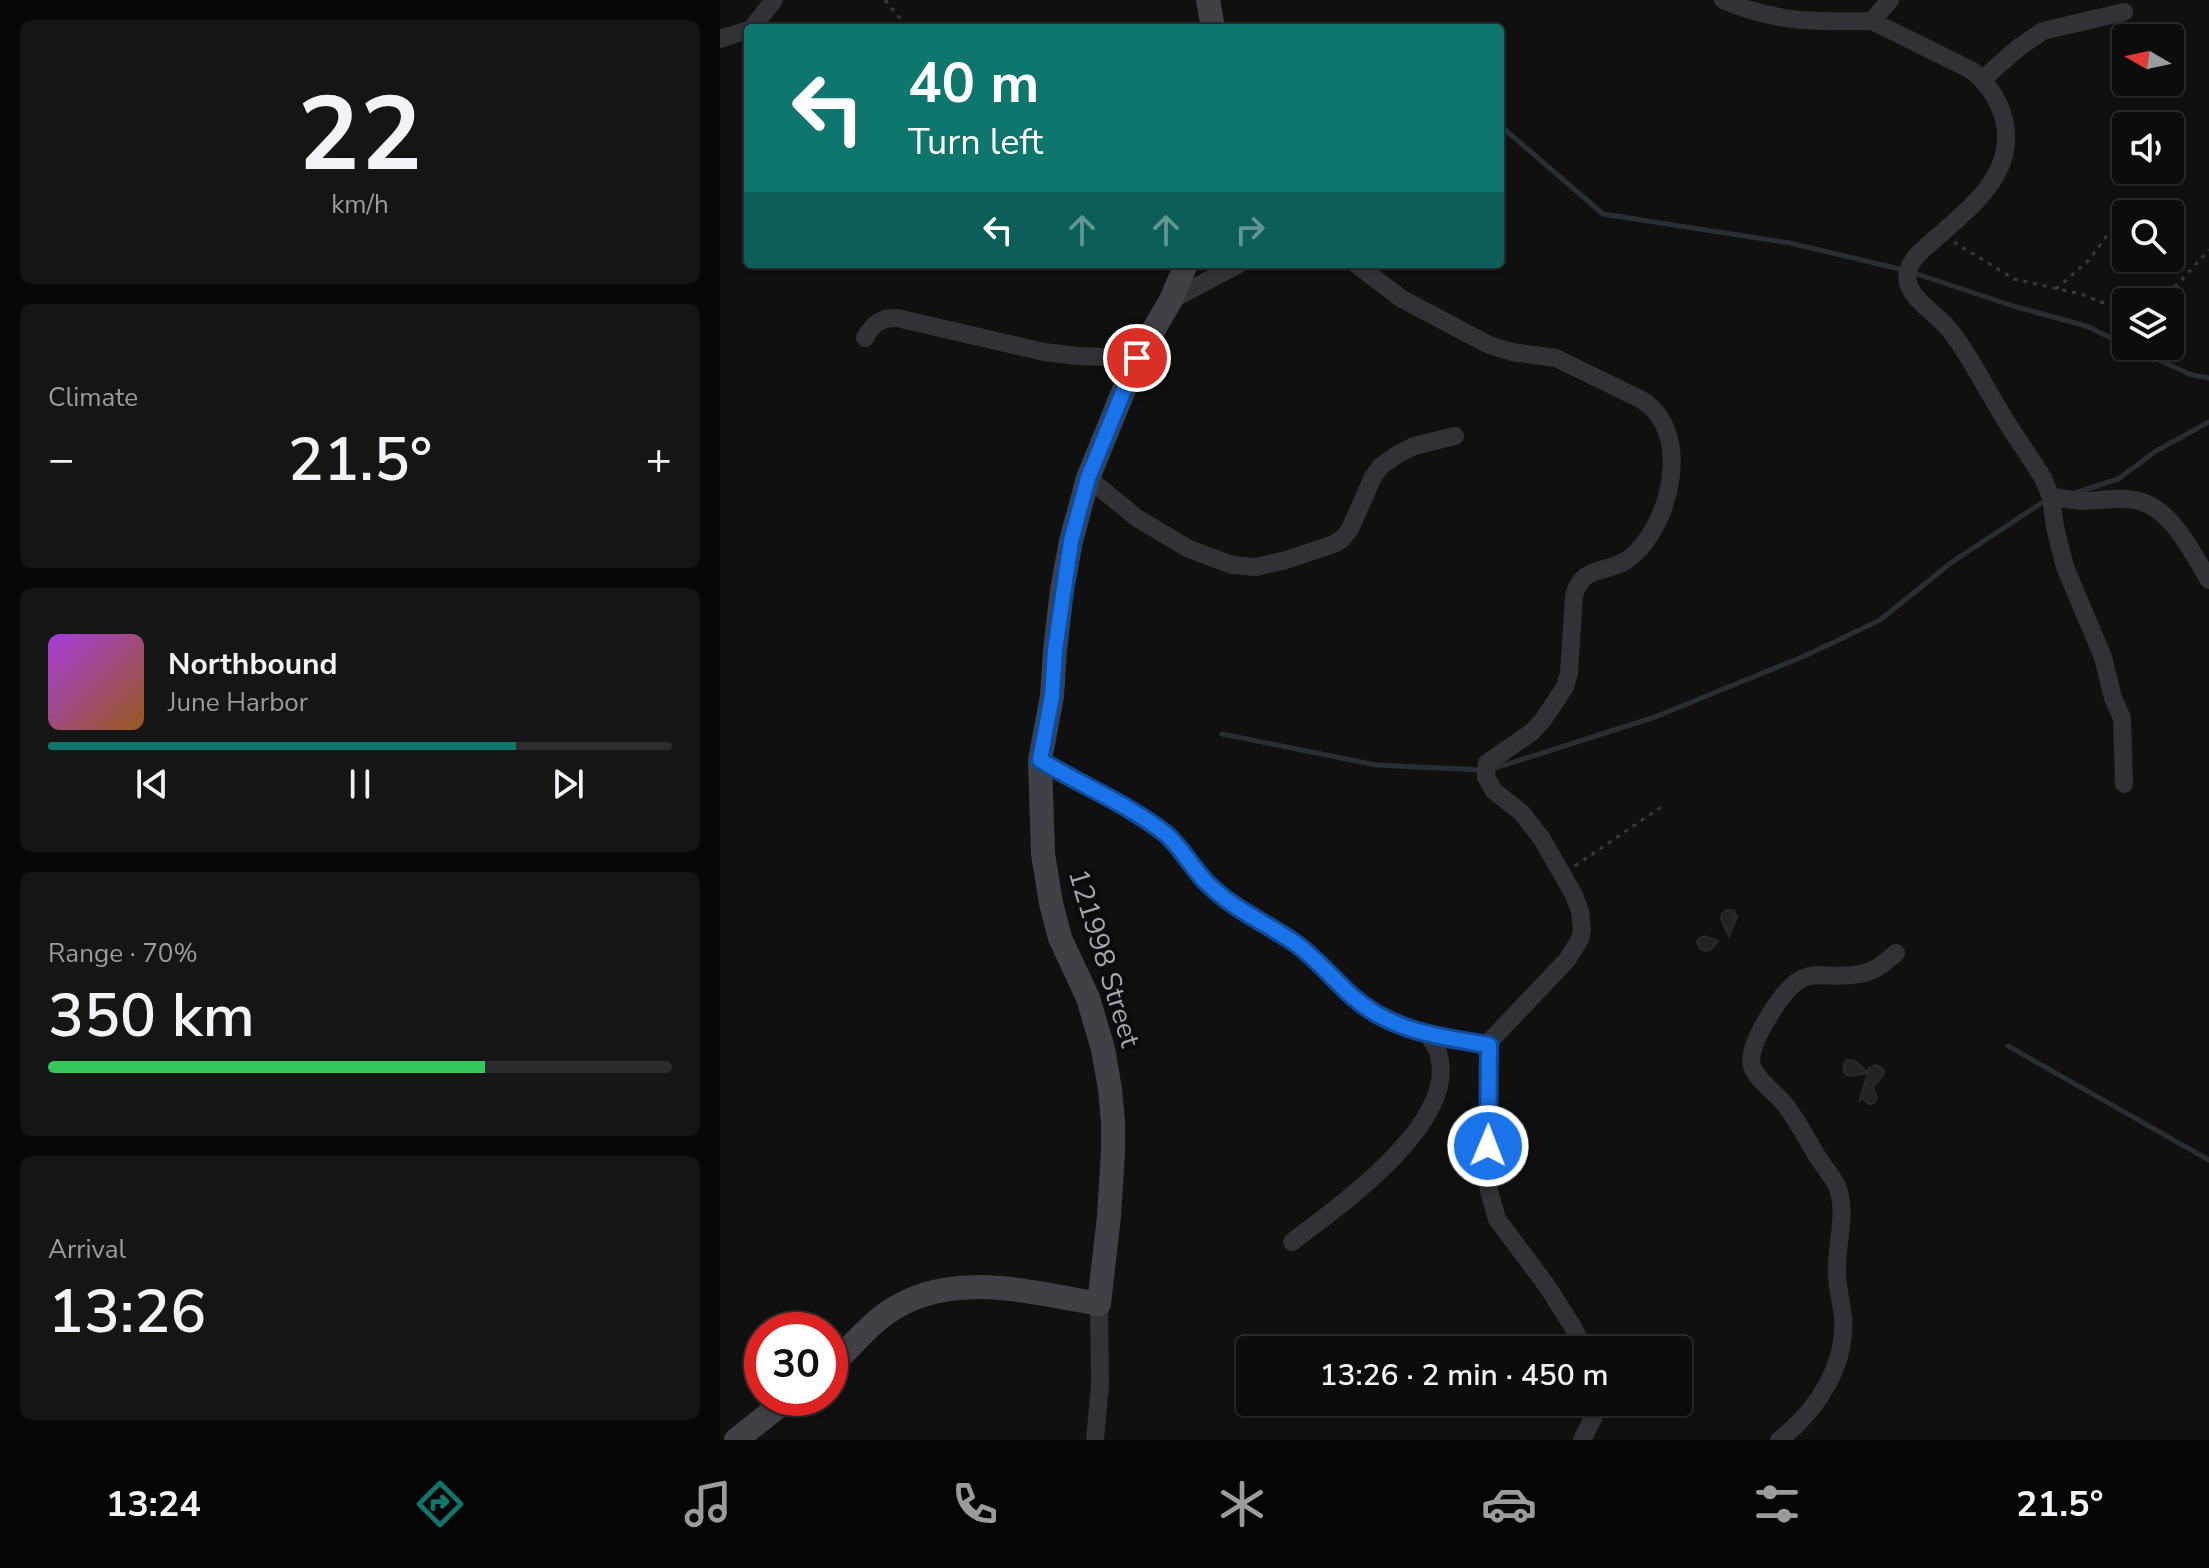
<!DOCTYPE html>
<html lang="en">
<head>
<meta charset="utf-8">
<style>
  body { margin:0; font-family:"Nunito Sans",sans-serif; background:#151516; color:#f1f3f6; height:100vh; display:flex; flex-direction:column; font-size:30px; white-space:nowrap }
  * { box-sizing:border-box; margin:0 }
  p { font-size:26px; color:#9a9b9d }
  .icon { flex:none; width:44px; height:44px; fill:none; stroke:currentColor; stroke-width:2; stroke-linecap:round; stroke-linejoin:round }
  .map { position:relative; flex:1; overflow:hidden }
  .sheet { display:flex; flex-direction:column; gap:20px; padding:20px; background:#070707; width:720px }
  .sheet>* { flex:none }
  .hud { position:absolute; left:24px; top:24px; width:760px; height:244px; border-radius:8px; box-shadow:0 2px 6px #0004,0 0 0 2px #2c2c2e; background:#0f766e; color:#fff; overflow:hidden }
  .needle { width:52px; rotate:279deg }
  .buttons { position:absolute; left:1392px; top:24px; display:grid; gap:16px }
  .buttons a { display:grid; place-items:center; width:72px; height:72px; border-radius:8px; background:#0c0c0d; box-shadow:0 2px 6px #0004,0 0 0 2px #2c2c2e; font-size:40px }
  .speed { position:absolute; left:24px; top:1312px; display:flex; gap:16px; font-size:40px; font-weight:700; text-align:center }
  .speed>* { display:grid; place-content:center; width:104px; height:104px; border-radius:50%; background:#0c0c0d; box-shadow:0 2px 6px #0004,0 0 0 2px #2c2c2e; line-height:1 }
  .speed .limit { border:12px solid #d22; background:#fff; color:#111 }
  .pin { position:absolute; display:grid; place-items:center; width:68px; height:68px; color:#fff; margin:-34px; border:4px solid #fff; border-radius:50%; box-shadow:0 2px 8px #0007 }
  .me { position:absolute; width:88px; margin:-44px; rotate:1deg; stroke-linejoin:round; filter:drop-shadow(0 0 6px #0008) }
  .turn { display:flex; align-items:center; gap:28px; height:168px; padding:0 32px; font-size:36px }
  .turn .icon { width:104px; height:104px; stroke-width:2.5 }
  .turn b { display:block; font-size:56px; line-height:68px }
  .lanes { display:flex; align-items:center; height:76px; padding:0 32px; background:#0003; justify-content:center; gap:40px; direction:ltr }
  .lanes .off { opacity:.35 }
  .big { font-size:60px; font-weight:600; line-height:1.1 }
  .sheet .card { flex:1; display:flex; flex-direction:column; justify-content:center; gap:12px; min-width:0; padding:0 28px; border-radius:12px; background:#151516 }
  .sheet .dial { align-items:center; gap:0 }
  .dial b { font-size:104px; line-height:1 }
  .song { display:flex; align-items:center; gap:24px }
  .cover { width:96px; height:96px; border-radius:12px; background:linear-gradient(135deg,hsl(280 70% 55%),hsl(30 70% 35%)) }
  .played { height:8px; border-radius:4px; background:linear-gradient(90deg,#0f766e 75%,#2c2c2e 75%) }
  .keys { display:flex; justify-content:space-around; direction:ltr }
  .heat { display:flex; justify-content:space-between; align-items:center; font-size:44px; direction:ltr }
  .charge { height:12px; border-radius:6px; background:linear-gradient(90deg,#34c759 70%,#2c2c2e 0) }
  .trip { position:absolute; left:516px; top:1336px; width:456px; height:80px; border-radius:8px; background:#0c0c0d; box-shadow:0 2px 6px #0004,0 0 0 2px #2c2c2e; font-weight:600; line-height:80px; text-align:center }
  .dock { display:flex; height:128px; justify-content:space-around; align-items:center; background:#050505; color:#9a9b9d }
  .dock .icon { width:56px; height:56px }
  .dock .selected { color:#0f766e }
  .dock b { font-size:36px; color:#f1f3f6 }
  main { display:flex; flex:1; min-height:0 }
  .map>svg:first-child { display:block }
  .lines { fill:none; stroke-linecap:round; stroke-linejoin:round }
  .stream { stroke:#272e34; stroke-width:5 }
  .building { fill:#232325; stroke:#2a2a2d; stroke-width:2 }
  .path { stroke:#37393d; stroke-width:3; stroke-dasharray:4 6; stroke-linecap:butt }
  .street { stroke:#313236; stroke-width:18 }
  .secondary { stroke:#3f4146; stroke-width:24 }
  .route-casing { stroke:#114b97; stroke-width:20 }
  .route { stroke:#1a73e8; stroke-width:14 }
  .labels { text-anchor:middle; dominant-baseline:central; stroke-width:8; stroke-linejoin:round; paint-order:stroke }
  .street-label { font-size:28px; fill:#a2a6b1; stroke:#0b0b0c }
</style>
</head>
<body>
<main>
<section class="sheet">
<div class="card dial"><b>22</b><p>km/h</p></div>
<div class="card"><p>Climate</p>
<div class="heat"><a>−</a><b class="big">21.5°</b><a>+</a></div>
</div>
<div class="card">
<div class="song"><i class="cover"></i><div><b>Northbound</b><p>June Harbor</p></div></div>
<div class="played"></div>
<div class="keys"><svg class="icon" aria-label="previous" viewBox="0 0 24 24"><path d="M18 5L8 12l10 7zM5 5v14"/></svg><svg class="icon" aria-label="pause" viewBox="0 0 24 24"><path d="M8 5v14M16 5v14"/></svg><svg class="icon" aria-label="next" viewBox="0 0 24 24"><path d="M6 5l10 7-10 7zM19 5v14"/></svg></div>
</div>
<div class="card"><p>Range · 70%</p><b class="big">350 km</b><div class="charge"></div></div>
<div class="card"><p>Arrival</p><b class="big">13:26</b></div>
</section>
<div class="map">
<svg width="1489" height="1440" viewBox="0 0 1489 1440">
  <rect width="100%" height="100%" fill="#101011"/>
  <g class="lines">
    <path class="stream" d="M783,128l100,86 187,29 118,28 105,35 73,20 40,19
      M1408,346l64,29 17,3
      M1355,493l43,-14 38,-28 53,-29
      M502,734l154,31 106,5
      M772,769l163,-52 152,-62 73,-35 72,-58 94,-62
      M1288,1046l201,114"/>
  </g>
  <path class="building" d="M1006,910l8,1 3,6 -8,19 -8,-17 1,-5z
    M984,936l14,5 -8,9 -5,1 -5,-2 -3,-7 3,-4z
    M1132,1060l3,1 13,12 -18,3 -5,-2 -2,-5 1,-5 3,-4z
    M1155,1065l7,3 2,4 -2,5 -9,10 4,11 -3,5 -5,1 -7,-6 -2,2 9,-32z"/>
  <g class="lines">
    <path class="path" d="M165,0l23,28
      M1234,242l60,37 67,15 45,18
      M1336,289l33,-29 38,-52
      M1441,302l48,-52
      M855,866l89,-61"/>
    <path class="street" d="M1003,0c53,23 93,22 149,21l18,-21
      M1152,21l99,49c17,13 27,28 33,49 13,54 -33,88 -69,120 -10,9 -23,18 -27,32 -6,24 27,41 40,57 21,25 35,56 52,83 13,23 29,44 43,67l8,19 4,30 10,40 38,90 10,41 9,20 2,66
      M32,28l22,-28
      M0,39l28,-9
      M1263,79l35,-31 25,-17 81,-19
      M636,264l46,35 87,46 23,7 44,6 86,42c51,32 29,124 -11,157 -21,18 -49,6 -57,39l-5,77 -4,14 -22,33 -11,12 -45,31 -1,14 8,14 28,22 20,26 32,56 6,16 2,19 -2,9 -13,21 -76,80 -3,15 1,136 8,28 50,67 26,41 11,23
      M451,300l68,-36
      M145,338c8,-14 16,-21 32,-20l147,34 34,4 59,2
      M368,478l49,40 52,31 43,16 24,2 30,-7 48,-16 8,-5 8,-10 23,-52 8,-11 17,-12 16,-8 41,-10
      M1331,497c10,1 21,3 31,4 19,0 39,-5 57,0 34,9 53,52 70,79
      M320,760c41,25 88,44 126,74 17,15 27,36 43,51 26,25 57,38 86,58 22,16 38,36 58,54 37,34 87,40 136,48
      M572,1242c47,-36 165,-118 147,-186 -2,-9 -7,-15 -12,-22
      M375,1440l5,-55 -1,-81
      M862,1440l12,-24 4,-14
      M1059,1440c38,-29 68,-75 64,-124 -2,-16 -7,-32 -6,-48 0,-28 11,-59 -1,-84 -5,-9 -12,-17 -17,-25 -12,-19 -22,-40 -36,-57 -9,-10 -27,-23 -31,-36 -5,-17 15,-47 24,-61 32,-46 41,-23 84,-31 15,-2 25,-12 36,-21"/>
    <path class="secondary" d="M488,0l5,28
      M110,1366c19,-16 34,-36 54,-51 62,-47 146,-23 215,-11l10,-88 4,-64v-30l-3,-33 -7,-40 -15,-51 -28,-60 -9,-35 -8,-49 -3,-94 12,-64 3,-46 7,-60 9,-49 17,-63 49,-120 34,-58 15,-36
      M16,1440l53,-42"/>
  </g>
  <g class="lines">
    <defs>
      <path id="route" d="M417,358l-49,120 -17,63 -16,109 -3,46 -12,64c41,25 88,44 126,74 17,15 27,36 43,51 26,25 57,38 86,58 22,16 38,36 58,54 38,34 87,40 136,48l-1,101"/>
    </defs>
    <use href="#route" class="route-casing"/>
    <use href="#route" class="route"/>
  </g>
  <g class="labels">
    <g class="street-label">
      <text transform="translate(384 958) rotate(73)">121998 Street</text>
    </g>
  </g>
</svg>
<div class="buttons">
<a><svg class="needle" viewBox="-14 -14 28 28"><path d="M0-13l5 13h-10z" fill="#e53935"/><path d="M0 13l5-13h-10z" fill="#9a9b9d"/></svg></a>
<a><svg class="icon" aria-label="sound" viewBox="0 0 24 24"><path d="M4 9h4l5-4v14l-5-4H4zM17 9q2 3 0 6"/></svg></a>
<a><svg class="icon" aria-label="search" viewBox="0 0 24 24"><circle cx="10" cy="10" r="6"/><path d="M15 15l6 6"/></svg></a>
<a><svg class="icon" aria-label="layers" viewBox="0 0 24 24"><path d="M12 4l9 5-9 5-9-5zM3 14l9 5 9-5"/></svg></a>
</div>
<div class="speed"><div class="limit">30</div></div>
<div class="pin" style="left:417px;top:358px;background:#d93025"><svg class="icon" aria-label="arrive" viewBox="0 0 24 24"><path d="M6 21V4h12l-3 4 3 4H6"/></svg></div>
<svg class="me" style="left:768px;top:1146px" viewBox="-20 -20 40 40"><circle r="17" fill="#1a73e8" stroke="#fff" stroke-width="3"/><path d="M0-11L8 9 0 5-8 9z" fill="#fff"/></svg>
<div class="trip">13:26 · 2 min · 450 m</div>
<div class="hud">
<div class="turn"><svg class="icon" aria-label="left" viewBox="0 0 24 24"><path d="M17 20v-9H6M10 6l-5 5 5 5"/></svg><div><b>40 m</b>Turn left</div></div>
<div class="lanes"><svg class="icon" aria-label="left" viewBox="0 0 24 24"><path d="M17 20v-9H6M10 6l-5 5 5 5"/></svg><svg class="icon off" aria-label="ahead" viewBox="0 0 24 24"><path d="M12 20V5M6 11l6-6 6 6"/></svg><svg class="icon off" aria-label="ahead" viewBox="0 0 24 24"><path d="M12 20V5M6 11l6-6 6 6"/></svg><svg class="icon off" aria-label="right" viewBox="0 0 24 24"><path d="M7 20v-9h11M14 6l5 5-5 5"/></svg></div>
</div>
</div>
</main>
<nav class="dock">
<b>13:24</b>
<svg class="icon selected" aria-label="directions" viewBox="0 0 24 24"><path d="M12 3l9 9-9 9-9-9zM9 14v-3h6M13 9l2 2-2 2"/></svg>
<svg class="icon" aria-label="music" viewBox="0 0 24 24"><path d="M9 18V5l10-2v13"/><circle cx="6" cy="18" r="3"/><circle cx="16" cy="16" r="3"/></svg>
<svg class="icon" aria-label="phone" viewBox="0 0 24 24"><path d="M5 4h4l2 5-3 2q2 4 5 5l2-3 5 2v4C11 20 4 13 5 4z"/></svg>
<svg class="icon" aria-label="climate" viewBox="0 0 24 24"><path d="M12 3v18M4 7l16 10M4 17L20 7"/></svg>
<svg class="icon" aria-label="car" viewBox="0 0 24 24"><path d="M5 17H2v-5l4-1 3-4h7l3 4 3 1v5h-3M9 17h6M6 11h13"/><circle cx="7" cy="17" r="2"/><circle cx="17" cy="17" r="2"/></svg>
<svg class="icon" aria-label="filters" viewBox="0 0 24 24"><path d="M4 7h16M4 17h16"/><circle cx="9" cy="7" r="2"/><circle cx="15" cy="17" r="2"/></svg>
<b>21.5°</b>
</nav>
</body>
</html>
